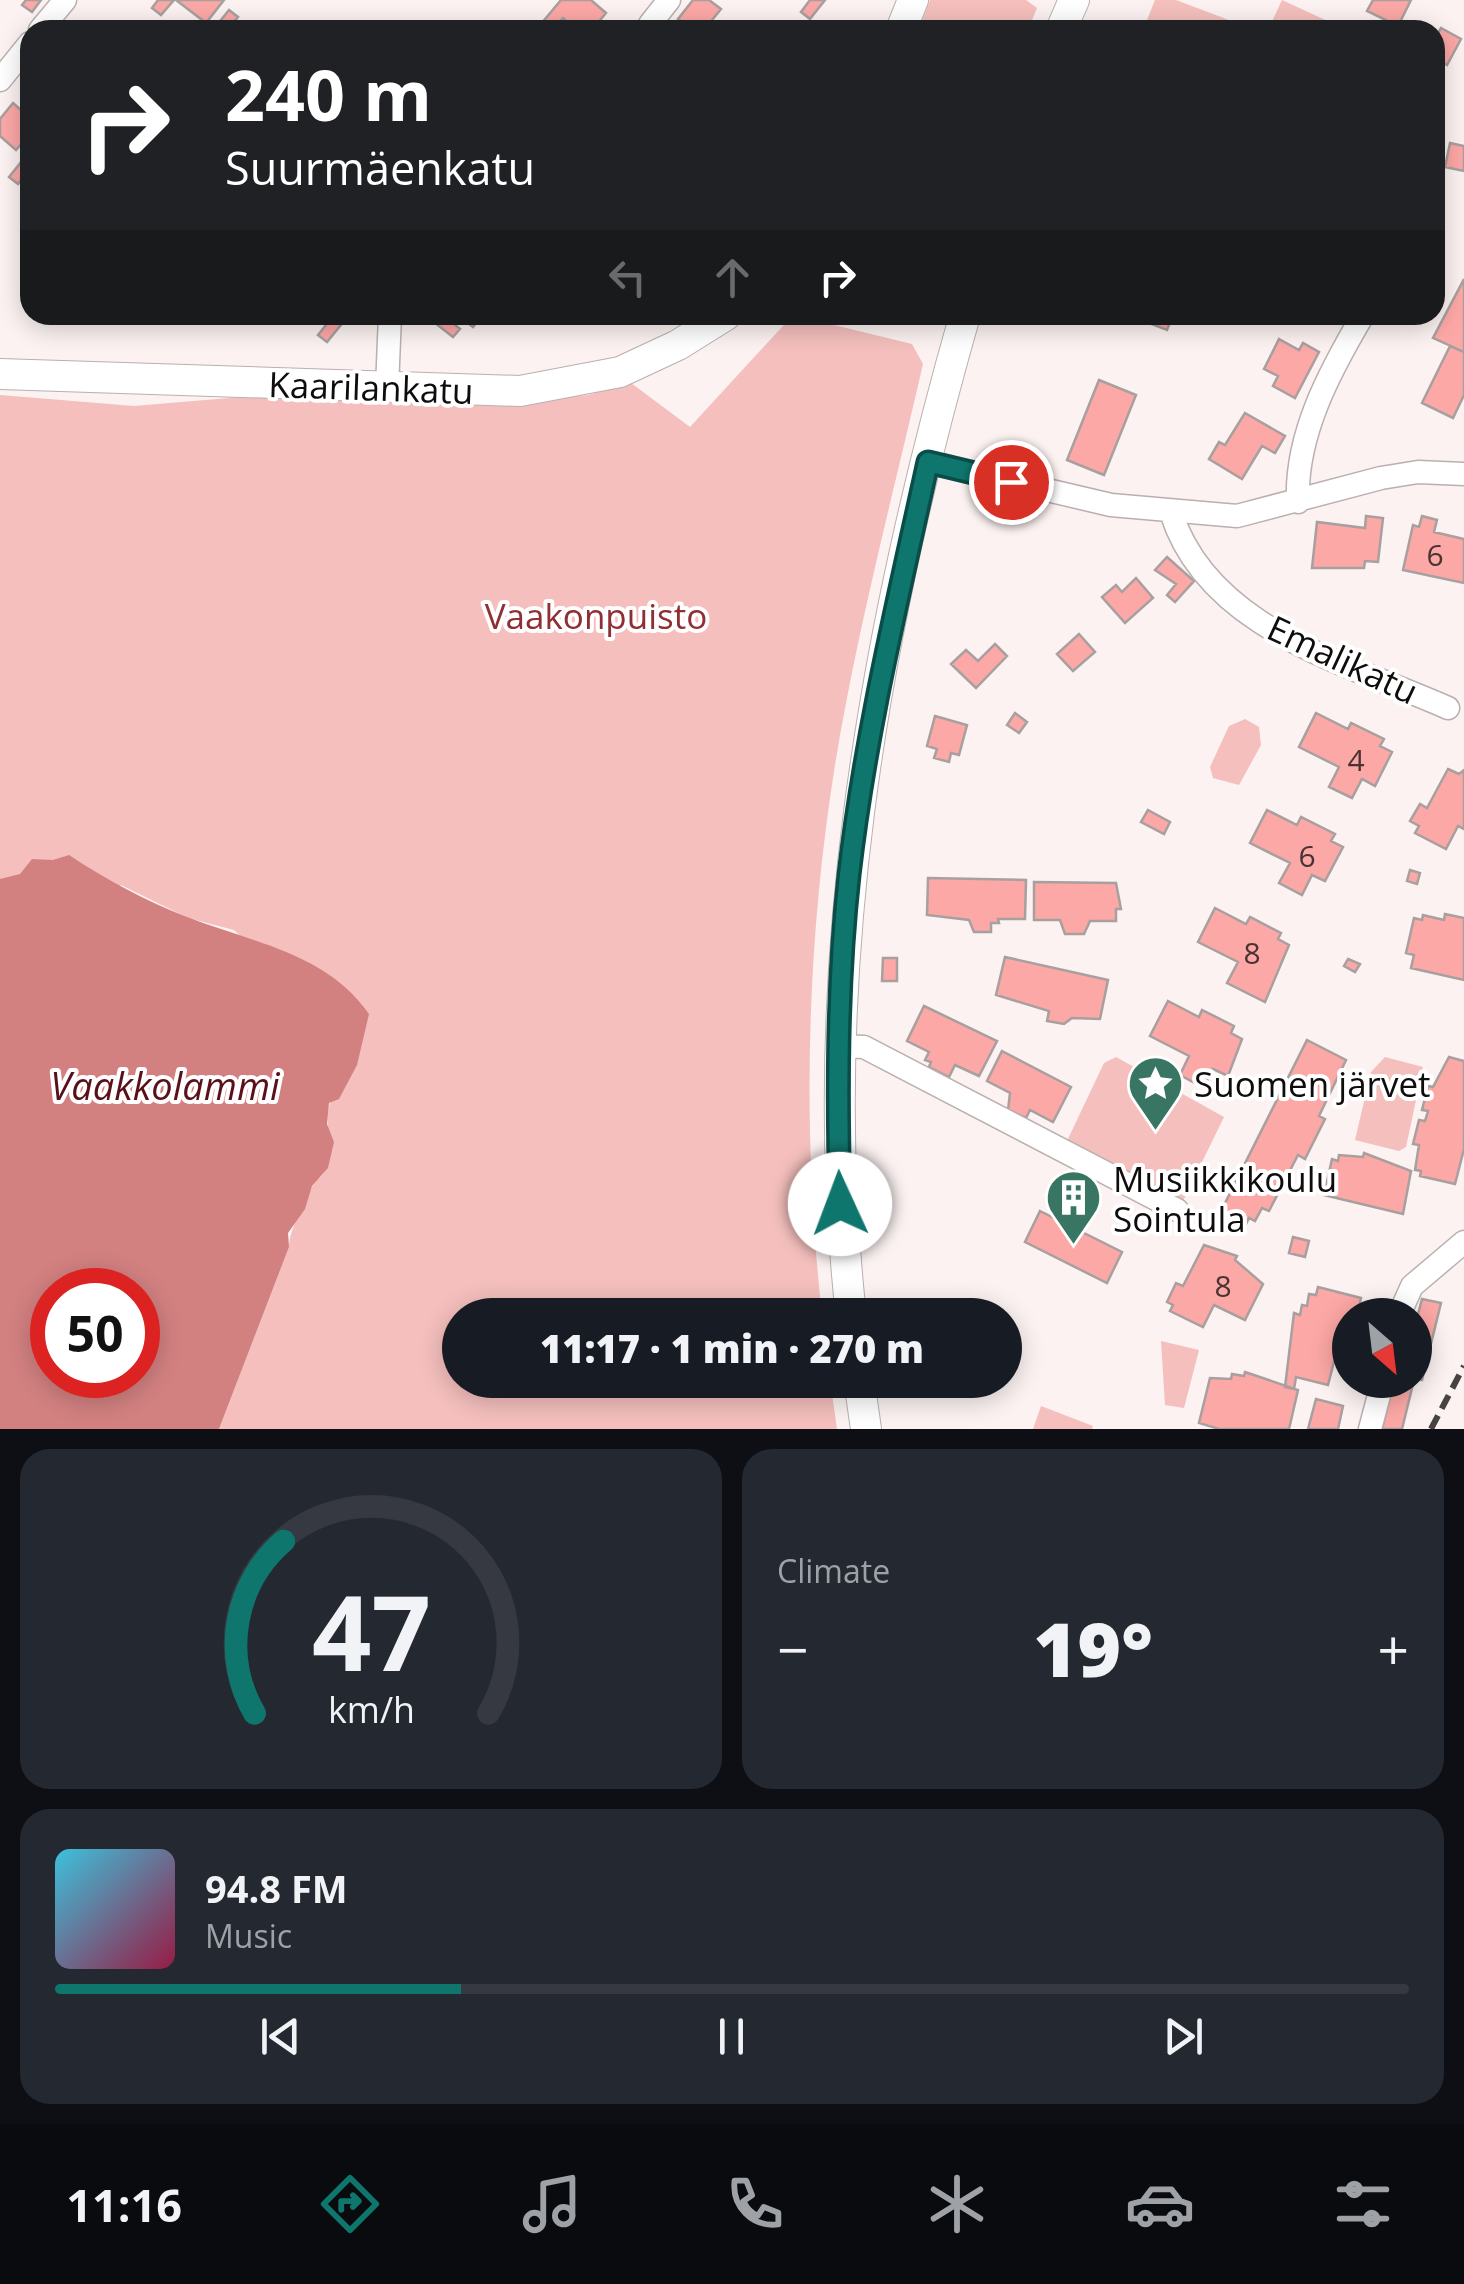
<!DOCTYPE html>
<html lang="en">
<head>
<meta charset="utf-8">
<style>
  body { margin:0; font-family:"Open Sans",sans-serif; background:#242831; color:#f1f3f6; height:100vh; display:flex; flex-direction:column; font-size:38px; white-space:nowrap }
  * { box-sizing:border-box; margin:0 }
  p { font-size:32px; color:#9ea1a6 }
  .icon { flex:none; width:55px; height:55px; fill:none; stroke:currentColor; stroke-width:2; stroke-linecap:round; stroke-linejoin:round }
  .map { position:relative; height:1429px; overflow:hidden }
  .details { display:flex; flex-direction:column; gap:20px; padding:20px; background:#0d0f14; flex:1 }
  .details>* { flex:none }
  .hud { position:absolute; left:20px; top:20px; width:1425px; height:305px; border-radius:30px; box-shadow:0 5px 25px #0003; background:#202124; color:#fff; overflow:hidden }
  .needle { width:65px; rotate:152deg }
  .tools { position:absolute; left:1332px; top:1298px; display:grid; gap:20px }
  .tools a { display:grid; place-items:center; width:100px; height:100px; border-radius:50%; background:#171b24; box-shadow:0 5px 25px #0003; font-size:50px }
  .speed { position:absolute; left:30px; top:1268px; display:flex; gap:20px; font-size:50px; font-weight:700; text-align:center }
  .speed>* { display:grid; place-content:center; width:130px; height:130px; border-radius:50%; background:#171b24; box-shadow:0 5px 25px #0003; line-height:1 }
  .speed .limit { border:15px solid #d22; background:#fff; color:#111 }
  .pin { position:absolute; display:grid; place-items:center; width:85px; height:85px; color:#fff; margin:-42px; border:5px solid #fff; border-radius:50%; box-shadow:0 2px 10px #0007 }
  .me { position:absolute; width:110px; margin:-55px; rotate:358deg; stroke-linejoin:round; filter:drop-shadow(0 0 8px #0008) }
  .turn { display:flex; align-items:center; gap:35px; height:210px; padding:0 40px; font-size:45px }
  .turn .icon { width:130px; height:130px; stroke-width:2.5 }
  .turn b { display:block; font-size:70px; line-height:85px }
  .lanes { display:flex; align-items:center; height:95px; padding:0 40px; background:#0003; justify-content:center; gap:50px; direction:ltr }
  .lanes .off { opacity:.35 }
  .big { font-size:75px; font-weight:800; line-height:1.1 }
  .details .card { flex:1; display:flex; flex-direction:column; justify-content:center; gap:15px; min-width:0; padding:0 35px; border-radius:30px; background:#242831 }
  .details .dial { align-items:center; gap:0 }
  .dial svg { height:260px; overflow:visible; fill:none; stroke:#363941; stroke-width:7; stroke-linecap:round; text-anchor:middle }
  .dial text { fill:#f1f3f6; stroke:none }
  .song { display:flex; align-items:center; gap:30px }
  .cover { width:120px; height:120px; border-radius:15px; background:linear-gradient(135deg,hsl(190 70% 55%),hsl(340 70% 35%)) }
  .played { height:10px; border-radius:5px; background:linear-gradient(90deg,#0f766e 30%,#363941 30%) }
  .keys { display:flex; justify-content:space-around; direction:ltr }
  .heat { display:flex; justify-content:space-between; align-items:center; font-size:55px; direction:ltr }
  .details .tiles { flex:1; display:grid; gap:20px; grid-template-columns:1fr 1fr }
  .card:last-child { grid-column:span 2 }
  .trip { position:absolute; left:442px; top:1298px; width:580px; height:100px; border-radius:50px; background:#171b24; box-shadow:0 5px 25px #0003; font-weight:800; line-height:100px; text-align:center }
  .tabs { display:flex; height:160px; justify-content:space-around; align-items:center; background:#090b0e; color:#9ea1a6 }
  .tabs .icon { width:70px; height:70px }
  .tabs .active { color:#0f766e }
  .tabs b { font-size:45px; color:#f1f3f6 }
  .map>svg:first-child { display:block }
  .green { fill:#f4bfbd }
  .water { fill:#d28180; fill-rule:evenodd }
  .building { fill:#fca8a6; stroke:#a89f9f; stroke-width:2.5 }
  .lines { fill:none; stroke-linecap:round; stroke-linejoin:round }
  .street-casing { stroke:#b9b0af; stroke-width:25 }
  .secondary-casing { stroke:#b9b0af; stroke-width:32 }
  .street { stroke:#fff; stroke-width:22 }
  .secondary { stroke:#fff; stroke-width:30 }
  .rail { stroke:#474342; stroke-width:6; stroke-dasharray:15 8; stroke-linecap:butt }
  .route-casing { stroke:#0a4d48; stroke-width:25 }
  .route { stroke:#0f766e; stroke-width:18 }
  .labels { text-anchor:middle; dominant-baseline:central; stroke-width:8; stroke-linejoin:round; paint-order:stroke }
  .number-label { font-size:30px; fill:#4a3332 }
  .street-label { font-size:35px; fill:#0f0c0c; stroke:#fff }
  .park-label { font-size:35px; fill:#8f2f34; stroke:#fff }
  .poi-label { font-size:35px; fill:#0f0c0c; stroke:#fff; text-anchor:start }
  .water-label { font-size:38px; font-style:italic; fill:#591018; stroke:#fff }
</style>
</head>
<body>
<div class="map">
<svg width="1464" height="1429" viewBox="0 0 1464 1429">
  <rect width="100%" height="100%" fill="#fbf2f1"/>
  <path class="green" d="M930,0h96l11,8 -9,22h-109z
    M1155,0h21l66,25 -2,5h-97z
    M1282,0l65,30h-79z
    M793,315l119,29 11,20c-31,135 -67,270 -89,407 -28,180 -32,363 -12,544h-362v65h370l7,49h-618l70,-182c-1,-12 17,-52 25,-63 4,-6 12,-11 14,-18 6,-21 -4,-38 1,-59 5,-23 27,-36 31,-61l-126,-116 -46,-12 -67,-33 -121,100v-590l134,11 107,-9 265,7 82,-9 43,-12 59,44z
    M1245,719l14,8 2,18 -22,40 -26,-7 -3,-11 19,-41z
    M1116,1057l108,60 -42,86 -115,-62 37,-78z
    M1385,1057l38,10 -17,80 -7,4 -44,-11 16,-68z
    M1161,1341l38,9 -15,58 -19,-3z
    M1041,1406l52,20 -1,3h-59z"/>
  <path class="water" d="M69,855c36,24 77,46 118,62 64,25 140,36 182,97l-12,51 -18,34 -10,4 -2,21 7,18 -6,26 -16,18 -7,23 -17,24 1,14 -70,182h-219v-550l20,-5 12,-15 21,1zM52,1290h86v85h-86z"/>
  <path class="building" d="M26,0h15l-9,12 -10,-7z
    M158,0h16l-13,15 -9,-7z
    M176,0h48l-18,23z
    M561,0h30l15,13 -14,17h-15l-14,-12 -11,12h-16z
    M693,0h16l12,9 -17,21h-11l-15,-11z
    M810,0h15l-15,19 -9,-7z
    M1373,0h38l-13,26 -31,-15z
    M229,10l9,7 -11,13h-14z
    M1441,28l20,11 -14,26 -12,-7v-20z
    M13,103l17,15v16l-14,16 -16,-14v-17z
    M1450,143l14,3v25l-19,-4z
    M30,151v18l-12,15 -9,-7z
    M1464,279v73l-31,-14z
    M334,315h15l-22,27 -9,-7z
    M425,315h18l17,14 -7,8z
    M458,315h25l-10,12z
    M1128,315h45l-6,15z
    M1279,339l20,11 4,-7 16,9 -24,46 -22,-12 5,-10 -14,-7z
    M1450,346l14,6v43l-11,23 -31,-15z
    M1099,380l37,15 -32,80 -37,-15z
    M1245,413l40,23 -10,17 -13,-7 -20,33 -33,-20 10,-17 6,3z
    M1366,516l17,2 -5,44 -13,-1 -1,7h-52l5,-46 48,6z
    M1422,516l15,4 -3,12 30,7v44l-61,-13 10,-45 6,2z
    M1167,557l27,24 -19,21 -8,-7 9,-11 -21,-14z
    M1136,578l17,20 -28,25 -23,-26 14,-12 6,7z
    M1079,634l16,18 -22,19 -16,-17z
    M995,644l12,12 -31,32 -25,-24 15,-14 12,11z
    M1015,713l12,9 -8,11 -12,-8z
    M1316,713l32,16 3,-6 33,16 -4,7 12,6 -17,34 -13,-7 -10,19 -23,-11 10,-20 -40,-20z
    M935,716l32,9 -8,30 -8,-2 -2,9 -15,-4 3,-9 -10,-3z
    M1448,769l11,5 5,-4v59l-6,-3 -12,23 -31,-16 4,-7 -9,-5 10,-17 7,4z
    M1148,810l22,12 -6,12 -23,-12z
    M1267,810l30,15 4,-8 34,17 -4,7 12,6 -18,34 -13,-6 -10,20 -23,-12 11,-20 -40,-20z
    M1410,870l10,3 -3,11 -10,-3z
    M928,878l98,2 -1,39h-27l1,4h-8v9h-17l-5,-12 -42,-5z
    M1034,882l82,1 5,26h-5v12h-26l-6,13h-19l-5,-14h-26z
    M1215,908l31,16 4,-7 31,16 -3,6 11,6 -24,57 -38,-19 11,-21 -40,-20z
    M1445,914l19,4v62l-53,-12 3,-13 -8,-2 8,-35 8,2 1,-5 21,5z
    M1005,957l103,23 -8,39 -28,-1 -8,6 -17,-3 2,-10 -53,-16z
    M883,958h14v23h-15z
    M1348,959l12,5 -5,8 -11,-6z
    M1168,1001l31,16 3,-7 32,16 -3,7 11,6 -14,37 -15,-7 -9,19 -24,-13 9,-19 -39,-20z
    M924,1006l73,35 -18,35 -24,-11 -6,12 -20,-10 2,-5 -6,-2 4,-8 -22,-11z
    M1307,1040l39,20 -27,56 6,3 -20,40 -7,-4 -29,56 -7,-3 -7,13 -6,-3 -8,16 -25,-13z
    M1002,1051l69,36 -18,35 -23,-12 -4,8 -18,-8 2,-17 -23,-12z
    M1449,1057l15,4v88l-9,35 -35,-8 1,-5 -6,-1 4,-25 -6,-1 6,-24 6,1 3,-10 -6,-1 6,-24 5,1z
    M1364,1153l47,18 -8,43 -79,-19 8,-36 6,2 1,-6 24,2z
    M1040,1211l82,41 -15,31 -82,-41z
    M1293,1237l16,4 -4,16 -16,-4z
    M1204,1245l33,11 -2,4 28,24 -18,36 -31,-15 -11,22 -33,-16 3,-6 -6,-3 9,-19 7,3z
    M1318,1287l43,11 -4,17h-7v31l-6,-2 -3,15 -6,-1 -7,27 -32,-8 -2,12 -9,-2 9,-74 6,2 2,-10 5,1 2,-12 7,1z
    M1422,1299l19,4 -19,77 -7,-1v-53z
    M1245,1372l53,18 -9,39h-70l-20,-6 11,-45 21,1 1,-5 12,2z
    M1394,1380h20l-12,49h-20z
    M1316,1399l27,7 -5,23h-30z"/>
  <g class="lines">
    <defs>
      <path id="street" d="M650,24l19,-24
        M40,30l25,-30
        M0,80l30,-37
        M387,388l3,-73
        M928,462l183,43 126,11 144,-38 37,-6 46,2
        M1298,502c-3,-67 32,-131 65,-187
        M1171,512c36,117 178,152 277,196
        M839,1046l25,1 313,163
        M1399,1315l13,-29 52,-44
        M1370,1429l13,-49"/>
      <path id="secondary" d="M901,30l12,-30
        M1061,30l13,-30
        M0,374l520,17 100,-19 58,-27 48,-30
        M851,1315c-37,-337 21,-675 114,-1000
        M859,1380l7,49"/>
    </defs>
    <use href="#street" class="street-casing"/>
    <use href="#secondary" class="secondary-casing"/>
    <use href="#street" class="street"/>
    <use href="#secondary" class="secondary"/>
    <path class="rail" d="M1431,1429l33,-63"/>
  </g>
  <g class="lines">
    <defs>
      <path id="route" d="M840,1204c-3,-110 -3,-220 9,-329 16,-140 49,-276 79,-413l83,20"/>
    </defs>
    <use href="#route" class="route-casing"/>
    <use href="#route" class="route"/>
  </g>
  <defs>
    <symbol id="sight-pin" viewBox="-11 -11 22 30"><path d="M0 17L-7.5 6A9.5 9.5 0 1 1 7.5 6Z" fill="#387663" stroke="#fff"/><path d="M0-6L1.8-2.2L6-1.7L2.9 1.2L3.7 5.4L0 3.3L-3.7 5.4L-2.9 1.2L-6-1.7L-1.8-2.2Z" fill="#fff"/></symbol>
    <symbol id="building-pin" viewBox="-11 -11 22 30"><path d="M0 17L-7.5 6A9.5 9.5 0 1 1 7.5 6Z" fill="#387663" stroke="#fff"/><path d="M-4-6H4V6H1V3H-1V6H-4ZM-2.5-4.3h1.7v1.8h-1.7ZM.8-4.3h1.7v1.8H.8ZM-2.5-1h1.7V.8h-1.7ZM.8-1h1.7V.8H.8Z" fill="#fff"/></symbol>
  </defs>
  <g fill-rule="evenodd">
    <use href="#sight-pin" x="1124" y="1052" width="63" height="86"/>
    <use href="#building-pin" x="1042" y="1166" width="63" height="86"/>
  </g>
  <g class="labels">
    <g class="number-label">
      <text x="1435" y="554">6</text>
      <text x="1356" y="759">4</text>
      <text x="1307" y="855">6</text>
      <text x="1252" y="952">8</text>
      <text x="1223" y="1285">8</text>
    </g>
    <g class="street-label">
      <text transform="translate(371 387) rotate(2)">Kaarilankatu</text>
      <text transform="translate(1343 659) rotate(25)">Emalikatu</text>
    </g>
    <g class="park-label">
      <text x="596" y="615">Vaakonpuisto</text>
    </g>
    <g class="poi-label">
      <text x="1194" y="1083">Suomen järvet</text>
      <text x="1113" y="1178">Musiikkikoulu<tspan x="1113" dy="40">Sointula</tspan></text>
    </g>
    <g class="water-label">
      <text x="165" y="1085">Vaakkolammi</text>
    </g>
  </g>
</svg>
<div class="tools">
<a><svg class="needle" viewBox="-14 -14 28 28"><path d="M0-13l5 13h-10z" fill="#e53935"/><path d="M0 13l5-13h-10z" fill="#9ea1a6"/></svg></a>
</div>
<div class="speed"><div class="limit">50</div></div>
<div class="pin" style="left:1011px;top:482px;background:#d93025"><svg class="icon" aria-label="arrive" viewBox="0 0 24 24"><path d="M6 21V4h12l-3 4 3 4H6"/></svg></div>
<svg class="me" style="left:840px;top:1204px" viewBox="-20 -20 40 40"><circle r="19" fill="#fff"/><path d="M0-13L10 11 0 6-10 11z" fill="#0f766e"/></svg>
<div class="trip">11:17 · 1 min · 270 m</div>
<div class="hud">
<div class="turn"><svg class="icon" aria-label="right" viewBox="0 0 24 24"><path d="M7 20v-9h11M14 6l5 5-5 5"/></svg><div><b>240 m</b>Suurmäenkatu</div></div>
<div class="lanes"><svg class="icon off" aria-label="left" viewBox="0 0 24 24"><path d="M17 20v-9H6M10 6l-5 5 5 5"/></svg><svg class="icon off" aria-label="ahead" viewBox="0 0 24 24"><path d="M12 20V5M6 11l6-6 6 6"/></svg><svg class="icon" aria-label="right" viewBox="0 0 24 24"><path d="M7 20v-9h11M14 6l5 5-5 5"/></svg></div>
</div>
</div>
<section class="details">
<div class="tiles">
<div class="card dial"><svg viewBox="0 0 100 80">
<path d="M14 69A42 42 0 1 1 86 69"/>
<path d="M14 69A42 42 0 0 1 23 16" stroke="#0f766e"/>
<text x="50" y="56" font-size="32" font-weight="700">47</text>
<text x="50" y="72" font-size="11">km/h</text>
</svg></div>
<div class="card"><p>Climate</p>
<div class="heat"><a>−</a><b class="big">19°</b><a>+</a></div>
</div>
<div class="card">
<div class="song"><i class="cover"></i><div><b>94.8 FM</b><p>Music</p></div></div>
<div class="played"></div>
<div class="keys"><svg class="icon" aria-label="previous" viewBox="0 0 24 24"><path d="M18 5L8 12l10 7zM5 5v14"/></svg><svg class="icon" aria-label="pause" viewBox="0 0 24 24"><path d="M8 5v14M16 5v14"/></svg><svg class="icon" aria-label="next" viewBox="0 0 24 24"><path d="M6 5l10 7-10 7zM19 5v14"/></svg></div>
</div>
</div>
</section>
<nav class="tabs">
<b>11:16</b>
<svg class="icon active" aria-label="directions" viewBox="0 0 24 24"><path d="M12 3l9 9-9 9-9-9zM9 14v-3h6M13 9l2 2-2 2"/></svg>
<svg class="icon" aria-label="music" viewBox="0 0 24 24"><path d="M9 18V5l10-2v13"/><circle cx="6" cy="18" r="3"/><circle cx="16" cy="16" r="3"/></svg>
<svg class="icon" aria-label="phone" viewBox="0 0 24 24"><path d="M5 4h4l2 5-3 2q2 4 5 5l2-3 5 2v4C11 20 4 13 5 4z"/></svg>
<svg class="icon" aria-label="climate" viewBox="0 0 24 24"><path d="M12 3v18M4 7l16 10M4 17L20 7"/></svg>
<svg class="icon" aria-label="car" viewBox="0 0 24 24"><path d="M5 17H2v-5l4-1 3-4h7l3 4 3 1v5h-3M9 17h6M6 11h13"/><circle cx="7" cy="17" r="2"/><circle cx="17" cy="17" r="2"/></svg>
<svg class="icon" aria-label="filters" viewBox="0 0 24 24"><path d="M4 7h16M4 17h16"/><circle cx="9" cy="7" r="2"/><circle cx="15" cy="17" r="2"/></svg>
</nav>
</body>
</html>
